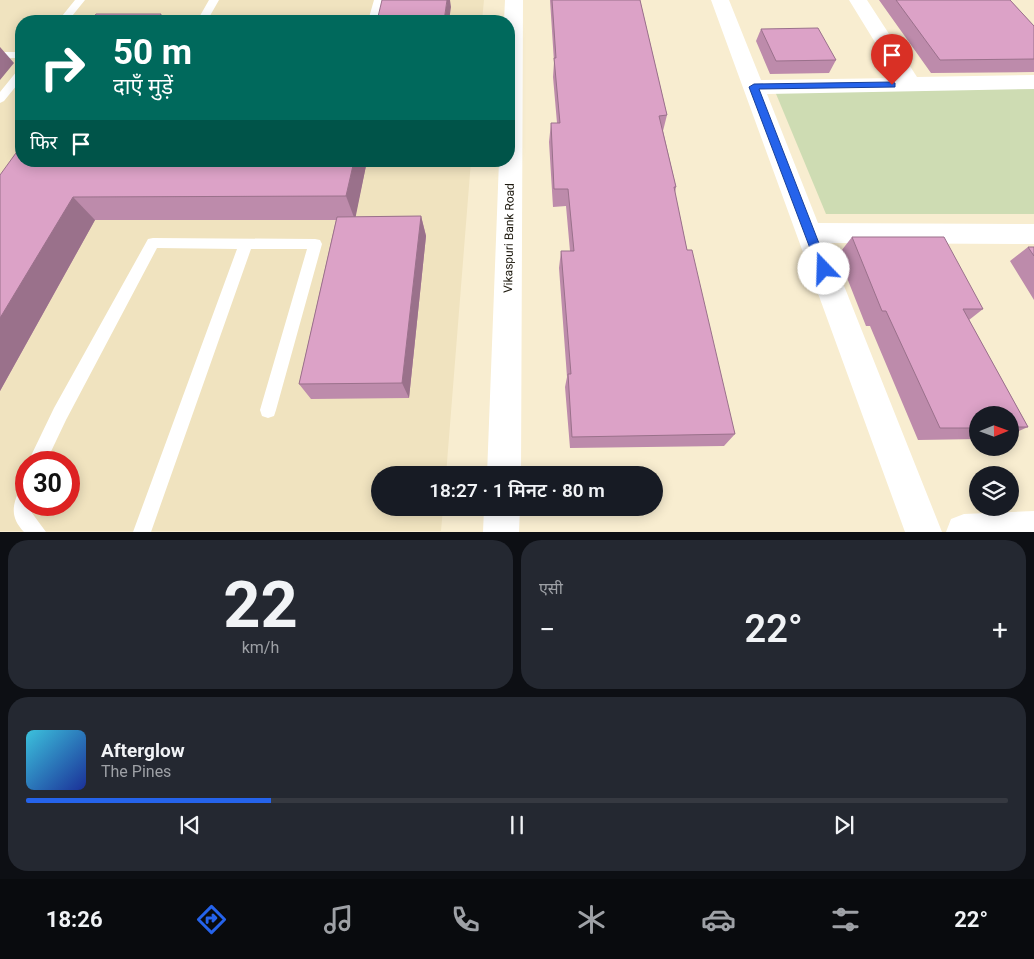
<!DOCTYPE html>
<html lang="hi">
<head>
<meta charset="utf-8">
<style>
  body { margin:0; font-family:Roboto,"Noto Sans Devanagari",sans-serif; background:#242831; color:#f1f3f6; height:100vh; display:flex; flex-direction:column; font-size:19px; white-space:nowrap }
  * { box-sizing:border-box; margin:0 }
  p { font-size:16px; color:#9ea1a6 }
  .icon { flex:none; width:28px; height:28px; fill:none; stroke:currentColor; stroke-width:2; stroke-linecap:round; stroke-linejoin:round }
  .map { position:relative; height:532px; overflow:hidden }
  .details { display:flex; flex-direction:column; gap:8px; padding:8px; background:#0d0f14; flex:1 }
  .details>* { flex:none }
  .top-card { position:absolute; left:15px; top:15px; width:500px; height:152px; border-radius:20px; box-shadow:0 2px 12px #0003; background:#00695c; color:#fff; overflow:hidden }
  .needle { width:32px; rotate:89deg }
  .fabs { position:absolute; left:969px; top:406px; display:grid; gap:10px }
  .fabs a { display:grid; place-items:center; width:50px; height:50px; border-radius:50%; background:#171b24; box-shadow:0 2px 12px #0003; font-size:25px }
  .speed { position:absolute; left:15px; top:451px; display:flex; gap:10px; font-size:25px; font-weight:700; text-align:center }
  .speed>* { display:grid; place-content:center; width:65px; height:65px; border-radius:50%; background:#171b24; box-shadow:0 2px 12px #0003; line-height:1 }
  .speed .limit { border:8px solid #d22; background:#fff; color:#111 }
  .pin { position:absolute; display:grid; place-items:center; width:42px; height:42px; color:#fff; margin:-51px -21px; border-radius:50% 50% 50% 0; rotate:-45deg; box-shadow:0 0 5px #0007 }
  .pin .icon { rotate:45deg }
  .me { position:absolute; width:55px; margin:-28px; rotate:339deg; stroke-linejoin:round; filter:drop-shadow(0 0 4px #0008) }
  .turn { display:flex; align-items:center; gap:18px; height:105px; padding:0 15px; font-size:22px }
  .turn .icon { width:65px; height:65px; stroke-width:2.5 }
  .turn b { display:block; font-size:35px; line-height:42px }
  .then { display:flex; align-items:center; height:48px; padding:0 15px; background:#0003; gap:10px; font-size:19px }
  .big { font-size:38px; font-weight:600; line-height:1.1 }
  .details .tile { flex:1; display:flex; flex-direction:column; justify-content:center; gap:8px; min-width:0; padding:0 18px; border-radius:20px; background:#242831 }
  .details .dial { align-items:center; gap:0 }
  .dial b { font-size:65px; line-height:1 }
  .song { display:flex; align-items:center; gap:15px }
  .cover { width:60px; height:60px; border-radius:8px; background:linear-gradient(135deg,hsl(190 70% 55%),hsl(230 70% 35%)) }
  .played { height:5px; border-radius:2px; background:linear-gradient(90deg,#2563eb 25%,#363941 25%) }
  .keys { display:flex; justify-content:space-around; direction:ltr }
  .heat { display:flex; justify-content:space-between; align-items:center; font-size:28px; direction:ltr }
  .details .tiles { flex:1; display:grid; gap:8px; grid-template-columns:1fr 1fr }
  .tile:last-child { grid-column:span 2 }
  .trip { position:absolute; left:371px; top:466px; width:292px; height:50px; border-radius:25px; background:#171b24; box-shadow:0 2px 12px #0003; font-weight:600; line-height:50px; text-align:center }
  .tab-bar { display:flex; height:80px; justify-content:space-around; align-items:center; background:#090b0e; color:#9ea1a6 }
  .tab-bar .icon { width:35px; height:35px }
  .tab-bar .selected { color:#2563eb }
  .tab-bar b { font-size:22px; color:#f1f3f6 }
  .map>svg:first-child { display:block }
  .built { fill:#f0e3bf; fill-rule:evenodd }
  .green { fill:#cedcb3 }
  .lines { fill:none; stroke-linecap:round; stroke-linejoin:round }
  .lane { fill:#fff; fill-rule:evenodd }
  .street { fill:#fff; fill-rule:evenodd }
  .wall { fill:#bd8bab }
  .shaded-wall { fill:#9a718b }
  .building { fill:#dca2c7; stroke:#9a718b }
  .route { fill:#2563eb; stroke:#184099 }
  .labels { text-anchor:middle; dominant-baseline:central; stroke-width:5; stroke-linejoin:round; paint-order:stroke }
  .street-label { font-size:12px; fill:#1d190e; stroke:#fff }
</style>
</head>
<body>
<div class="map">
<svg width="1034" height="532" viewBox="0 0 1034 532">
  <rect width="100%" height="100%" fill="#f8edd0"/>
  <path class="built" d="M0,0h484l-2,21h-461v140h450l-25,314h-66v33h63l-2,23h-441zM26,462h43v43h-43z"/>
  <path class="green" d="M774,89h260v125h-208z"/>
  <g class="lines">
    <path class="lane" d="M75,0h10l-17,21h-10z
      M209,0h10l-12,21h-10z
      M374,0h10l-6,21h-10z
      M0,52h21v6h-21z
      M21,70v10l-17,21 -4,2v-11l17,-21z
      M153,238l162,1 5,1 2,4 -46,166 -2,6 -6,2 -6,-2 -2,-6 47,-161h-56l-100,283h-18l104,-283 -80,-1 -91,172 -20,42h-18l26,-54 94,-169z
      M26,485v20h7l-1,8 14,19h-22c-14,-15 -12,-26 -4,-44z"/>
    <path class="street" d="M505,0h18l-2,475h-34l12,-314h10v-140h-5z
      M711,0h18l32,80 136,-2 -48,-78h18l50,77 117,-2v14l-267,5 51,129 216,1v20l-207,-1 115,289h-37z
      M484,508h36l-1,24h-36z
      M1034,511v21h-88l5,-13 13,-5z"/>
  </g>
  <path class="wall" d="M550,0h90l27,115 -4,16 13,56 -1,6 12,57 48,184 -11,12 -154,2 -5,-61 2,-10 -8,-109 2,-17h9l-4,-45 -13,1 -4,-65 2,-19h6l-4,-46 1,-15z
    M879,0h131l24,26v46l-103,1z
    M761,29l75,31 -7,13 -59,1 -14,-33z
    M21,161h346l-12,56 66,-1 5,20 -17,162 -98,1 -12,-15 37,-164h-241l-95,171v-216z
    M852,237l131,72 -14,11 59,107 -18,8v-20h-32v24l-60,1 -48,-114h-4l-28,-71z
    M1028,247h6v53l-24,-39z"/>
  <path class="shaded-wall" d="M447,0h3l1,7 -2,14h-5z
    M161,14l4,7h-8z
    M0,47l14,16 -14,17z
    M354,161h13l-12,59 -9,-24z
    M73,197l22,23 -95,171v-73z
    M421,216l5,20 -17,162 -7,-15z"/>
  <path class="building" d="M382,0h65l-3,21h-67z
    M552,0h88l27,115 -8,1 17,71h-2l13,63h5l43,184 -163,3 -4,-63h3l-10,-123h13l-6,-62h-14l-3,-66h9l-6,-65h2z
    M896,0h114l24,26v33l-94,1z
    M96,14h65l-4,7h-66z
    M818,28l18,32 -60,1 -15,-32z
    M21,146v15h333l-8,35 -273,1 -73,121v-143z
    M421,216l-19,167 -103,1 38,-167z
    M852,237h92l39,72h-20l65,118h-18v-12h-32v13h-38l-54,-117h-4z
    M1028,247h6v9z"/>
  <path class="route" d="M892,82l3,1v4l-136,2 70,180 -5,5 -5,-2 -70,-185 5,-3z"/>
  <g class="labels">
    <g class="street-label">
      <text transform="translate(509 238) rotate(-89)">Vikaspuri Bank Road</text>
    </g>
  </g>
</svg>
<div class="fabs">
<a><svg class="needle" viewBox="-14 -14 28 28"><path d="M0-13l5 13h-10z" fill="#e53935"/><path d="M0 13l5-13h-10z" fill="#9ea1a6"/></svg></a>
<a><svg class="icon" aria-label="layers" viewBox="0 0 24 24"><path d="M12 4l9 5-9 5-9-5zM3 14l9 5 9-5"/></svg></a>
</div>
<div class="speed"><div class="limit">30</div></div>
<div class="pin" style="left:892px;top:85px;background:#d93025"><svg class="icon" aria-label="arrive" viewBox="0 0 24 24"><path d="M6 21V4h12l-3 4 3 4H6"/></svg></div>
<svg class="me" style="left:824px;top:269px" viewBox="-20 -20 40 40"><circle r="19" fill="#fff"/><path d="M0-13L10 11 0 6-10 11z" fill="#2563eb"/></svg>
<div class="trip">18:27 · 1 मिनट · 80 m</div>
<div class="top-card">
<div class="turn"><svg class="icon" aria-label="right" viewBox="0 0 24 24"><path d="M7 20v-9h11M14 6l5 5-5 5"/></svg><div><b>50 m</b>दाएँ मुड़ें</div></div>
<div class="then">फिर<svg class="icon" aria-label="arrive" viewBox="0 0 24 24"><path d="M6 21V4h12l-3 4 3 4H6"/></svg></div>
</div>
</div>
<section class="details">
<div class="tiles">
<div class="tile dial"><b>22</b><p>km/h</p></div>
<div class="tile"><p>एसी</p>
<div class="heat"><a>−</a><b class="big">22°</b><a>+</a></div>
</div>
<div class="tile">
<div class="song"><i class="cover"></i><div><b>Afterglow</b><p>The Pines</p></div></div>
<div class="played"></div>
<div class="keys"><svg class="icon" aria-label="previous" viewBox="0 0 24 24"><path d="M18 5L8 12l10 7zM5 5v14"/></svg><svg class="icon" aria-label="pause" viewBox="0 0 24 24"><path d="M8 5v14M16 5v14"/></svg><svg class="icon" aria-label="next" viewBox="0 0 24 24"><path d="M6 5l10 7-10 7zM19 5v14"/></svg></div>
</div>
</div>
</section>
<nav class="tab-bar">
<b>18:26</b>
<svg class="icon selected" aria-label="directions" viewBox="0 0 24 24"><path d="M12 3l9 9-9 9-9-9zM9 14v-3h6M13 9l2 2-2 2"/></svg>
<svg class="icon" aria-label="music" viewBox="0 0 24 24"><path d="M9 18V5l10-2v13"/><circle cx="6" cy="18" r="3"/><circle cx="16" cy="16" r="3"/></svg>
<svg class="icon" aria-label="phone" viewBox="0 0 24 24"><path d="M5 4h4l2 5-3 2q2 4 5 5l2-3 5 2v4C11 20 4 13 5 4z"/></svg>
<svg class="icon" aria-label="climate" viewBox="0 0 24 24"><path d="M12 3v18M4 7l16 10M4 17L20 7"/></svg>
<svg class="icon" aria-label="car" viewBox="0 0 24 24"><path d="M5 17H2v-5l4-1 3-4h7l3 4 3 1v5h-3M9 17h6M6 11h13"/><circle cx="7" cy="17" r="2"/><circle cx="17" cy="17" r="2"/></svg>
<svg class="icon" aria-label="filters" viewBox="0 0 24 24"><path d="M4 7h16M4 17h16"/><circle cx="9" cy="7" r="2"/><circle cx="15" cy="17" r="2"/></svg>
<b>22°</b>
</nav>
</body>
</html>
